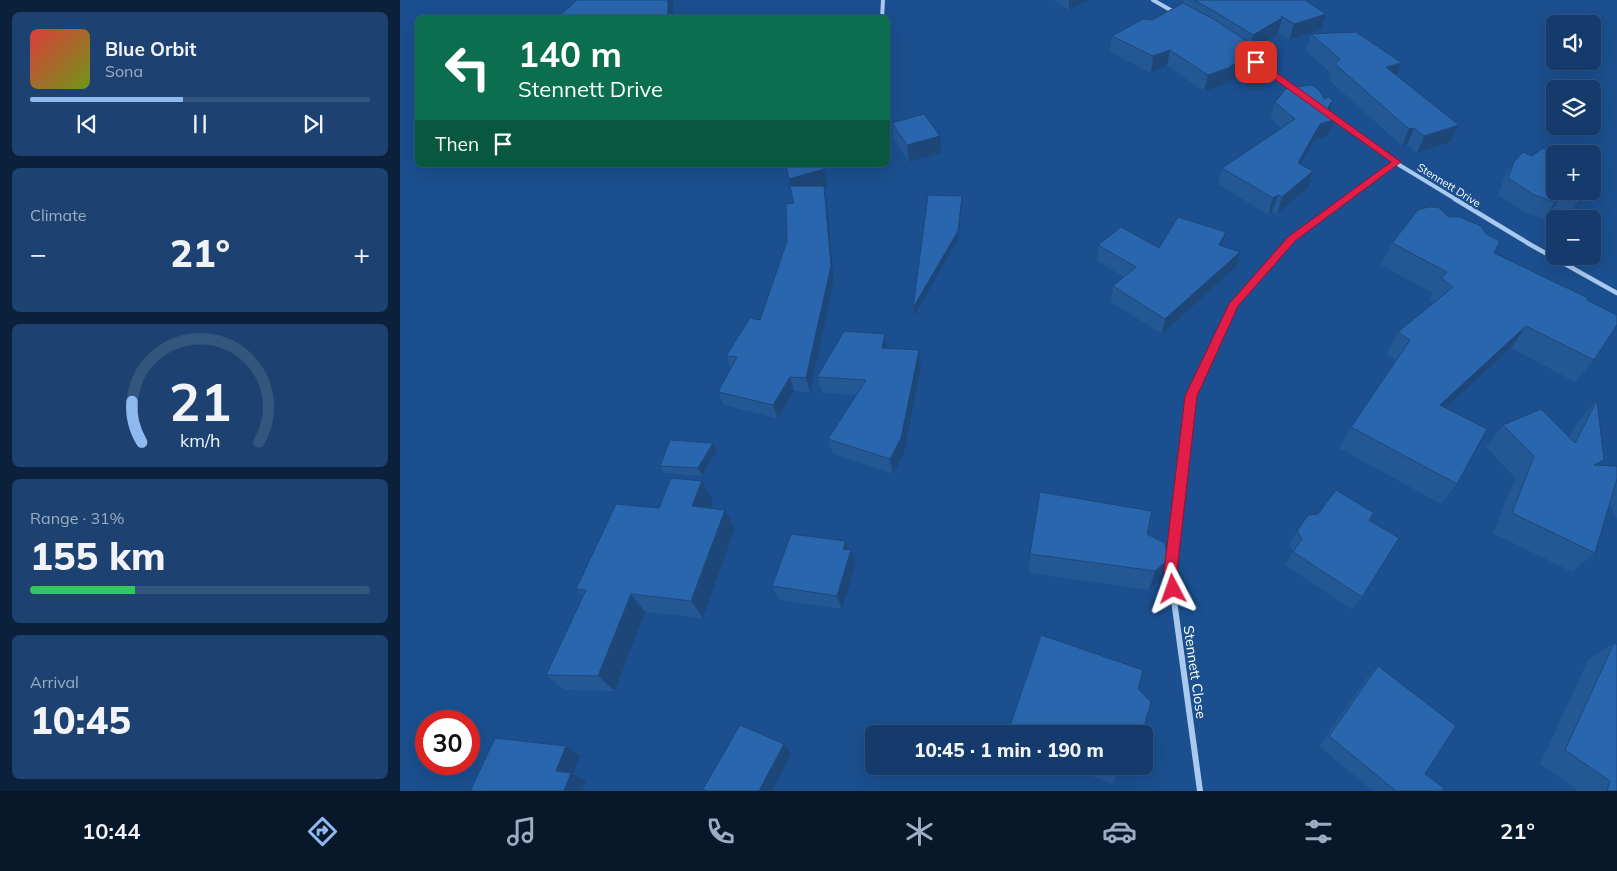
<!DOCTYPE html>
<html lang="en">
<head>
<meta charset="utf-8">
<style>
  body { margin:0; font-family:Mulish,sans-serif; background:#1d4271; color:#f1f3f6; height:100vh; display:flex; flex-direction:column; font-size:19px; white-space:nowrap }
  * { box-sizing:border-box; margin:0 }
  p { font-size:16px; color:#9dadc1 }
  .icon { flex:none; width:28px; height:28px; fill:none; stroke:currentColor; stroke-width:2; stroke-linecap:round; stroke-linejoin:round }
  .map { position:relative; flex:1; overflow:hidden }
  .drawer { display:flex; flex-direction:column; gap:12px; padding:12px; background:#0b203b; width:400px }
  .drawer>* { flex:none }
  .banner { position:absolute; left:15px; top:15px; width:475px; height:152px; border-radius:8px; box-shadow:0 5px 20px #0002,0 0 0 1px #33557e; background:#0b6e4f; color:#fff; overflow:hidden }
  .tools { position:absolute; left:1146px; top:15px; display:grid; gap:10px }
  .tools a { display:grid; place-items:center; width:55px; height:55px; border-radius:8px; background:#143b6b; box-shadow:0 5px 20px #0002,0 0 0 1px #33557e; font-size:25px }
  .speed { position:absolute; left:15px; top:710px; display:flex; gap:10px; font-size:25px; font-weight:700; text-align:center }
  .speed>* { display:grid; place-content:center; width:65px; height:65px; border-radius:50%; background:#143b6b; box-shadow:0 5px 20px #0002,0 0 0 1px #33557e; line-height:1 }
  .speed .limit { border:8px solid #d22; background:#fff; color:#111 }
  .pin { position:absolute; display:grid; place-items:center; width:42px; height:42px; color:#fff; margin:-21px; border-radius:10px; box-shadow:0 2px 8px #0006 }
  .me { position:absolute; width:55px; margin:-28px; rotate:356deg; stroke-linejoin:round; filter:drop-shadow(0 0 4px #0008) }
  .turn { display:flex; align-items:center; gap:18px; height:105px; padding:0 20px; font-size:22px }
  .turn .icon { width:65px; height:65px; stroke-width:2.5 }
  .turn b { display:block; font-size:35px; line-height:42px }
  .then { display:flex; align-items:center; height:48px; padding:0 20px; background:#0003; gap:10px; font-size:19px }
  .big { font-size:38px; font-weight:800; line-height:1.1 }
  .drawer .widget { flex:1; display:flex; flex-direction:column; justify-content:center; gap:8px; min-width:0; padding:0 18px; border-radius:8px; background:#1d4271 }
  .drawer .dial { align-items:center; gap:0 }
  .dial svg { height:130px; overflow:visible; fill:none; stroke:#33557e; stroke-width:7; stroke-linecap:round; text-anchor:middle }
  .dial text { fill:#f1f3f6; stroke:none }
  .song { display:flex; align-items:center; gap:15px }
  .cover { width:60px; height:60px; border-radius:8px; background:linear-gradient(135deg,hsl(0 70% 55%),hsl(80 70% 35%)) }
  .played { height:5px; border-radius:2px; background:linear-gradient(90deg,#90b9f0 45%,#33557e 45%) }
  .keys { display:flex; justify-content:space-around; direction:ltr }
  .heat { display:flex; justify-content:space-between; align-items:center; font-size:28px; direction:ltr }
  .charge { height:8px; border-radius:4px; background:linear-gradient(90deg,#34c759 31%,#33557e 0) }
  .trip { position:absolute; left:465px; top:725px; width:288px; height:50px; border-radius:8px; background:#143b6b; box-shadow:0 5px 20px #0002,0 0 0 1px #33557e; font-weight:800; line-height:50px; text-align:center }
  .tab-bar { display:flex; height:80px; justify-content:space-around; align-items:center; background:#08182b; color:#9dadc1 }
  .tab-bar .icon { width:35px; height:35px }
  .tab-bar .active { color:#90b9f0 }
  .tab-bar b { font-size:22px; color:#f1f3f6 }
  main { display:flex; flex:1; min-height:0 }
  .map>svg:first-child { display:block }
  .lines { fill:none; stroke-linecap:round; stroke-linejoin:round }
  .minor-far2 { stroke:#a9c9ee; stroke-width:4 }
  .minor-far1 { stroke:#a9c9ee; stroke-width:4.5 }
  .minor { stroke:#a9c9ee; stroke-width:6 }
  .wall { fill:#245895 }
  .shaded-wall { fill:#1d4779 }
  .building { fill:#2a66ad; stroke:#1d4779 }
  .route { fill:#e11d48; stroke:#92132f }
  .labels { text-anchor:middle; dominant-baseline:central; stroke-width:5; stroke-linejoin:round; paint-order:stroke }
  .far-street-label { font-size:11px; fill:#fff; stroke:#1b4f8f }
  .street-label { font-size:14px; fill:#fff; stroke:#1b4f8f }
</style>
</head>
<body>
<main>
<section class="drawer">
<div class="widget">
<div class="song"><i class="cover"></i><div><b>Blue Orbit</b><p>Sona</p></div></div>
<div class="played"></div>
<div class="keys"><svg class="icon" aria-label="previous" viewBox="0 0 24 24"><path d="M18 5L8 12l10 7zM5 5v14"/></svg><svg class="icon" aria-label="pause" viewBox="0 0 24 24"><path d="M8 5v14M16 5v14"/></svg><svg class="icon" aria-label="next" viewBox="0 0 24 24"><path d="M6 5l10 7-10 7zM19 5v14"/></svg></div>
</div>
<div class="widget"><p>Climate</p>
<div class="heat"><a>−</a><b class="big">21°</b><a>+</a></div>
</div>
<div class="widget dial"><svg viewBox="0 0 100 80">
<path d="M14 69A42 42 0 1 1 86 69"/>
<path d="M14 69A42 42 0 0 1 8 44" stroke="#90b9f0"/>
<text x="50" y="56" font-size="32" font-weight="700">21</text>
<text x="50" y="72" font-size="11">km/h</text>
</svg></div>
<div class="widget"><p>Range · 31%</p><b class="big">155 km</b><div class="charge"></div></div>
<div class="widget"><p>Arrival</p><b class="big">10:45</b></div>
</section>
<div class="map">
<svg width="1217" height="791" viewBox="0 0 1217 791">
  <rect width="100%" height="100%" fill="#1b4f8f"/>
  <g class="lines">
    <path class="minor-far2" d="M753,0l21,12
      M482,18l1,-18
      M842,52l54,38
      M928,112l68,51 61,37
      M945,200l51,-37"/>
    <path class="minor-far1" d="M1055,199l76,46 86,48
      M784,458l7,-62 43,-92 57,-65 56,-40"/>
    <path class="minor" d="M784,457l-14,114 30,220"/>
  </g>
  <path class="wall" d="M653,0h37l-21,10z
    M782,0h123l16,30 -32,10 -11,-7v1l-29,18 -4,-2 -2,24 -19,11 -20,6 -37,-25 -16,7 -41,-21 2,-16 40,-16 33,-16z
    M911,34l86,42 62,49 -8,17 -34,11 -10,-8 -5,1 -73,-66 2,-7 -25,-22z
    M875,102l54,8 5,10 -6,16 -14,4 -13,24 7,24 -31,26 -5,-2 -4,3 -50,-31 4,-16 59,-40 -11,-10z
    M492,123l49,30 -32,9 -15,-22z
    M1114,162l76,29 -19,22 -18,-4 -9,10 -20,-7 -26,-17 6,-16z
    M386,165l42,21 -4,1 3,14 7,80 -24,111 -16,-1 -16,28 -54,-14 -6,-13 13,-24 -5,-12 34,-36 27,-79 7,-38z
    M1049,217l45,36 93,47 7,60 -19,22 -64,-34 -65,60 11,76 -16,20 -102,-56 12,-21 45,-67 -9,-6 11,-22 35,-29 -4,-3 4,-7 -52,-28 11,-22z
    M826,232l-3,14 17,6 -4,15 -74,67 -51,-32 2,-16 11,-9 -27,-16 1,-16 61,3z
    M485,334l3,14 33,18 -17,88 -11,20 -60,-20 -5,-15 28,-44 -34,-2 -5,-16z
    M1197,400l1,65 19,1v53l-7,-15 -15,49 -23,19 -79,-39 22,-55 -29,-31 17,-22 66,12 8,-14z
    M317,451l-15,25 -38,-3 -4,-7z
    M313,501l-3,7 25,21 -32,89 -58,-6 -30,79 -50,-1 -19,-15 37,-79 -7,-7 83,-81z
    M918,514l51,6 -7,77 -10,13 -67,-45 8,-13 -4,-7 8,-14z
    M747,534l21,26 -6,19 -13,11 -120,-17 1,-19z
    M448,550h3l5,14 -14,45 -63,-9 -7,-14z
    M1214,643l3,148h-38l-39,-27 48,-104z
    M978,666l47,108 17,17h-69l-54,-45 48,-68z
    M664,766h56l-7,18z"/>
  <path class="shaded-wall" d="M268,0h5l1,18h-9l-1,-3z
    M669,0h21l-21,10z
    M926,14l-5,16 -32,10 5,-16z
    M882,18l-4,16 -29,18 4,-17z
    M770,50l-3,16 -16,7 2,-17z
    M846,57l-3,17 -19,11 -20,6 4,-16z
    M1002,63l-7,16 -9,-12z
    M933,100l-6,17 7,3 -6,16 -14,4 -21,39 5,-16z
    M1059,125l-8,17 -34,11 7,-17z
    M1014,128l-7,17 -5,1 7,-17z
    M540,136l1,17 -32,9 -2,-17z
    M424,169l4,17 -4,1 3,14 7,80 -24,111 -4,-14 -13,-182 -4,-17z
    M913,171l-5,17 -31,26 5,-17z
    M1187,191h3l-19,22 11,-17z
    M1164,193l-11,16 -9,10 11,-17z
    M878,195l-6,17 -4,3 5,-17z
    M562,196v8l-4,36 -44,76 -1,-8z
    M826,232l-4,16 -3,-3z
    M840,252l-4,15 -74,67 3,-15z
    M1126,326l-15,22 -85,78 14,-21z
    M485,334l3,16 -6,-2z
    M519,350l2,16 -17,88 -11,20 -3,-15z
    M390,377l4,14 -16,28 -5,-14z
    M313,443l4,8 -15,25 -4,-8z
    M302,481l11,20 -9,25 -12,-20z
    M325,510l10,19 -32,89 -12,-17z
    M446,541l4,14 1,-5 5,14 -14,45 -5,-13 6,-47z
    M768,560l-6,19 -13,11 6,-19z
    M231,594l14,18 -30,79 -17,-15z
    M384,744l7,10 -19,37h-13z
    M166,746l14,10 -7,18 13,8 -4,9h-18l-8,-20z"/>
  <path class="building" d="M177,0h91v14l-4,1 4,3h-111z
    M794,0h111l21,14 -32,10 -13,-8 1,2 -29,17 -34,-21z
    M783,3l32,17 30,20 -1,1 2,16 -18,11 -20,7 -38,-25 -17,6 -41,-20 31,-17 9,1z
    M956,32l46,31 -16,4 73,58 -35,11 -10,-8 -5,1 -74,-65 5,-5 -29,-25z
    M889,85l6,2 17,-2 7,5 5,9 4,-2 5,3 -5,8 6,12 -14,4 -22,39 15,8 -31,26 -4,-2 -5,3 -51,-30 73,-49 -20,-17z
    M524,114l16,22 -33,9 -15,-22z
    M1143,148l12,6v37h32l-5,5 -18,-3 -9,9 -21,-7 -26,-17 6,-16 9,-10 9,4z
    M386,165h37l1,4 -35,10z
    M1192,172l8,4 -8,9z
    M390,186h34l7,80 -25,112 -16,-1 -17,28 -55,-13 19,-35 -11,-1 24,-38 10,2 27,-79 -1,-37 8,-1z
    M528,195l34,1 -4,35 -45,77z
    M1028,207h10l11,10h11l21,9 5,8 14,7 -6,12 94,45 -1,2 30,15v10l-23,35 -68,-34 -86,79 47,24 -30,55 -106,-57 59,-87 -12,-8 55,-45 -12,-9 6,-6 -55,-29 26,-33z
    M778,217l48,15 -7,13 21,7 -75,67 -52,-33 23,-19 -38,-22 23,-18 38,21z
    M444,331l41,3 -3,14 37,2 -18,88 -11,21 -62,-20 38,-59 -49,-3z
    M1197,400l7,60 -10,5 23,1v13l-22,74 -83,-40 22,-57 -31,-31 38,-16 34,34z
    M270,440l43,3 -15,25 -38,-2z
    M271,478l31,3 -10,25 33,4 -34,91 -60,-7 -33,82 -52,-1 40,-85 -10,-1 40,-85 43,4z
    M936,490l38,23 -5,7 30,18 -37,59 -69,-45 9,-13 -5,-8 11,-16 10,-1z
    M640,492l112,19 -5,23 18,9 3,17 -13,11 -125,-17z
    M391,534l55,7 -3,8 8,1 -14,46 -65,-10z
    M641,635l102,35 -5,19 13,13 -9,32h-128l-6,-2z
    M1214,643l3,2v146h-10l3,-10 -45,-31z
    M978,666l78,60 -31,48 19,14 -2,3h-46l-67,-55z
    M340,725l44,19 -25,47h-52l-4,-2z
    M95,738l71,8 -10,25 15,2 -7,18h-94z
    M704,766h16l-2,5z"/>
  <path class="route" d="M853,60h6l142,102 -106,79 -57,65 -41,90 -20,175 2,18 -2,4 -4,2 -5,-2 -4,-22 21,-175 44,-92 59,-67 103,-75 -138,-98z"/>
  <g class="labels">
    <g class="far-street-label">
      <text transform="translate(1049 185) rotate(32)">Stennett Drive</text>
    </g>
    <g class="street-label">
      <text transform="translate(795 672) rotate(82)">Stennett Close</text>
    </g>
  </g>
</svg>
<div class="tools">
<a><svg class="icon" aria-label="sound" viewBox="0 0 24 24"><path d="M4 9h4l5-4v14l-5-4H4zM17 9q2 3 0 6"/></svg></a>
<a><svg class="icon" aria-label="layers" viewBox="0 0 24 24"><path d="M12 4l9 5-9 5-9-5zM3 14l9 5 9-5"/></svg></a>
<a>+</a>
<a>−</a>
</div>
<div class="speed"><div class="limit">30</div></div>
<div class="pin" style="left:856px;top:62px;background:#d93025"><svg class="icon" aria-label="arrive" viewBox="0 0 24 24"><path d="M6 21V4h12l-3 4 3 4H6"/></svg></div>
<svg class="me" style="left:773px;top:589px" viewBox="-20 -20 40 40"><path d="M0-17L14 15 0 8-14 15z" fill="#e11d48" stroke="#fff" stroke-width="4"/></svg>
<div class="trip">10:45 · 1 min · 190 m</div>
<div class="banner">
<div class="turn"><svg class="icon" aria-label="left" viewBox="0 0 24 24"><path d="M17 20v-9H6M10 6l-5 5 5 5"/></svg><div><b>140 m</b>Stennett Drive</div></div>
<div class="then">Then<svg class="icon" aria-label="arrive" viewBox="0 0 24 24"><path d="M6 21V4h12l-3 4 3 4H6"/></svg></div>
</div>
</div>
</main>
<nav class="tab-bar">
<b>10:44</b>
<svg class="icon active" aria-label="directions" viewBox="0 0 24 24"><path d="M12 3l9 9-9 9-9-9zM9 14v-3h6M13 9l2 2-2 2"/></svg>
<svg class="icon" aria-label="music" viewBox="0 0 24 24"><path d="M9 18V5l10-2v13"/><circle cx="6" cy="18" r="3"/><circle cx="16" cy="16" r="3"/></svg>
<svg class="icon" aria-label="phone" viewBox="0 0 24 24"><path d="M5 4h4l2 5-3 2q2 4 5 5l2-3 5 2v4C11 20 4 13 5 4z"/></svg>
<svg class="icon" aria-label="climate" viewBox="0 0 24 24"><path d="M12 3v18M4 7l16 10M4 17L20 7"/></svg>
<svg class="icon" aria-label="car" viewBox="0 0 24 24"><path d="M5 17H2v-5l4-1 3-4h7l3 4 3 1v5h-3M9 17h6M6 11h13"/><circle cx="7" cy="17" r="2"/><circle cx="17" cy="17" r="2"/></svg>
<svg class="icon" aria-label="filters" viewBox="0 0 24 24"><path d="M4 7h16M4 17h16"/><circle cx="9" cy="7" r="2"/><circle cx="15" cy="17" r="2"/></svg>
<b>21°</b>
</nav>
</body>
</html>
